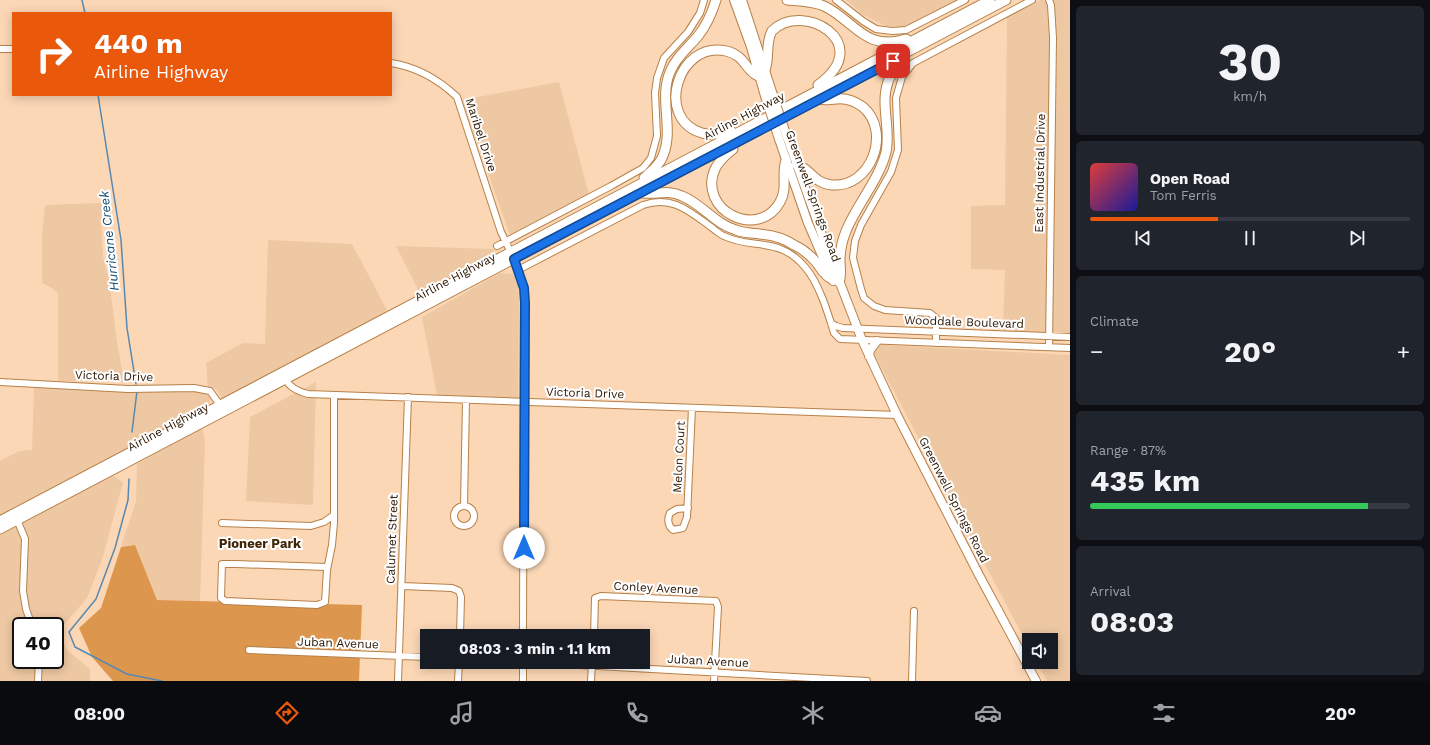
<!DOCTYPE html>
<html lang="en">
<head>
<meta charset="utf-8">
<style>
  body { margin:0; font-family:"Work Sans",sans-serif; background:#20242c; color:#f1f3f6; height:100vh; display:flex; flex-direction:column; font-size:15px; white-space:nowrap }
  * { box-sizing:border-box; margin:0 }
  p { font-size:13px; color:#9ea1a6 }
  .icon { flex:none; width:22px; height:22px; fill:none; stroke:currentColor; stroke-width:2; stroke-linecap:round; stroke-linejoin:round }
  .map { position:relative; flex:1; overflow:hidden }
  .drawer { display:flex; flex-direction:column; gap:6px; padding:6px; background:#0d0f14; width:360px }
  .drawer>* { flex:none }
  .guide { position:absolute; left:12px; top:12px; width:380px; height:84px; border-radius:0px; box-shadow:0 2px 10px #0003; background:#ea580c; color:#fff; overflow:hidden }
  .fabs { position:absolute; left:1022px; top:633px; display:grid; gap:8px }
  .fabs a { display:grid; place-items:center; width:36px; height:36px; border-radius:0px; background:#171b24; box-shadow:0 2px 10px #0003; font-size:20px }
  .speed { position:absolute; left:12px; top:617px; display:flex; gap:8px; font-size:20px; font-weight:700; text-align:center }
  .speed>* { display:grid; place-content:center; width:52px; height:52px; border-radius:50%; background:#171b24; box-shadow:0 2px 10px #0003; line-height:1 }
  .speed .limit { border:2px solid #111; border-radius:6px; background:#fff; color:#111 }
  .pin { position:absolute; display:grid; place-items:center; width:34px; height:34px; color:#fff; margin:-17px; border-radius:8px; box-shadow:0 2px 6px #0006 }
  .me { position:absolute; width:44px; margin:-22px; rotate:0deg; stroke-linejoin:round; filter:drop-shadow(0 0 3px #0008) }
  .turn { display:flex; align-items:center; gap:14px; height:84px; padding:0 16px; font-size:18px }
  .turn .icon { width:52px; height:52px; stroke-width:2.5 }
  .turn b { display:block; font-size:28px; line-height:34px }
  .big { font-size:30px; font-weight:700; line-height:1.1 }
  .drawer .card { flex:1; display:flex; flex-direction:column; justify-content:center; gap:6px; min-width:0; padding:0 14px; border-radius:6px; background:#20242c }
  .drawer .dial { align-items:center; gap:0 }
  .dial b { font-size:52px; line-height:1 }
  .song { display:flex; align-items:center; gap:12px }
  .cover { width:48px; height:48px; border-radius:6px; background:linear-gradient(135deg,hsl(0 70% 55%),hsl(240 70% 35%)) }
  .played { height:4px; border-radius:2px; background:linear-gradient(90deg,#ea580c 40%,#363941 40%) }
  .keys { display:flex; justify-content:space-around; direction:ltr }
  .heat { display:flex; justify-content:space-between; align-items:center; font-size:22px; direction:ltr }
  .charge { height:6px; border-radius:3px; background:linear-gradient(90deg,#34c759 87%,#363941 0) }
  .trip { position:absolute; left:420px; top:629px; width:230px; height:40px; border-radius:0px; background:#171b24; box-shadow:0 2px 10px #0003; font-weight:700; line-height:40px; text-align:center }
  .tabs { display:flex; height:64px; justify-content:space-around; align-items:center; background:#090b0e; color:#9ea1a6 }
  .tabs .icon { width:28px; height:28px }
  .tabs .active { color:#ea580c }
  .tabs b { font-size:18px; color:#f1f3f6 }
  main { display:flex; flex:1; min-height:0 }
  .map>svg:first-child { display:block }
  .built { fill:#eec8a3; fill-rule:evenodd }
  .forest { fill:#dd964d }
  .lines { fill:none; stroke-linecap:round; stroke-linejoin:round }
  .stream { stroke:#5789b0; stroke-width:1.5 }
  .minor-casing { stroke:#b78048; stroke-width:8 }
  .major-casing { stroke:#b78048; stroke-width:10 }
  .highway-casing { stroke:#b78048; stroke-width:11 }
  .minor { stroke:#fff; stroke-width:6 }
  .major { stroke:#fff; stroke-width:8 }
  .highway { stroke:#fff; stroke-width:9 }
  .major-bridge-casing { stroke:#b78048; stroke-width:10; stroke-linecap:butt }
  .major-bridge { stroke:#fff; stroke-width:8 }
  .route-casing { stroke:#114b97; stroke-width:10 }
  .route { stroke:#1a73e8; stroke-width:7 }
  .labels { text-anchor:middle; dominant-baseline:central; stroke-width:4; stroke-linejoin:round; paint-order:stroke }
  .street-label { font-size:12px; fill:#2a1500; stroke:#fff }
  .water-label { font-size:13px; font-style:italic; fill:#0e4b75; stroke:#fff }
  .neighbourhood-label { font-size:13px; font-weight:bold; fill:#412606; stroke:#fff }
</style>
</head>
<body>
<main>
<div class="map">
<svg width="1070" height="681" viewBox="0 0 1070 681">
  <rect width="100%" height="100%" fill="#fbd7b6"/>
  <path class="built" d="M846,0h110l-52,27 -18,-1 -24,-12z
    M1040,0h3l5,4 2,18 -4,311 -43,-3 2,-60 -34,-1v-63l34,-1 2,-188z
    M1052,0h18v333l-17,-1 -1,-15 5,-278 -2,-26z
    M559,82l30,113 -79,40 -48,-135z
    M102,203l-1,16 2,37 6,24 8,62 7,40 -66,-1v-87l-4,-5 -12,-6v-48l3,-30z
    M268,240l84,4 36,68 -166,87 -6,-10 -8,-1 -2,-25 37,-20 22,1z
    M396,246l97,3 3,5 -75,41z
    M500,273l13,1 5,11 1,18 -1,95 -81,-3 -15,-78z
    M869,344l201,11v326h-23l-10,-19h14v-22h-22v8z
    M316,382l-3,123 -67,-4 4,-84z
    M34,388l156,3 15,2 4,3 2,4 -4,7 -207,109v-55l19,-10 13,-1z
    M202,428l3,12 -5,161 -43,-1 -22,-55 -14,1 15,-44 1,-38z
    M113,475l10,8 -21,77 -15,38 -23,27 -3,12 6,13 23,19v12h-90v-146zM21,626h34v34h-34z"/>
  <path class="forest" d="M135,545l22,55 205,5 -3,76h-246l-21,-24 -13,-29 22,-20 20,-61z"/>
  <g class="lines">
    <path class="stream" d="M82,0l3,13
      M98,95l23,145 6,88 9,56
      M132,432l5,-41
      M129,479l-1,21 -13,48 -19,51 -27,33 6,15 52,27 35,7"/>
    <defs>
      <path id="minor" d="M836,0l27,21 13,8 16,2 14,-1 59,-30
        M0,49h13
        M391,63c26,4 47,16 66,34l44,135 13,27 10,29 -1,348
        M497,246l114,-60 32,-18 8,-10 6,-22 -2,-43 2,-15 7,-20 24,-26 12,-19 4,-13
        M518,270l125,-65c29,-10 46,6 68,22 4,3 8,7 13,9 29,14 55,0 81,31 14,16 23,46 29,66l6,6 230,9
        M831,323l5,3 7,2 227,9
        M936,343v-25l-6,-5 -45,-3 -11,-4 -10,-8 -3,-9 -8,-31 2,-17 6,-16 30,-53 7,-22 -2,-52 6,-21 11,-14 119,-63
        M1049,347l4,-309 -2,-33 -2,-5
        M284,377c6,11 13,14 24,17l589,21
        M0,382l128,7 66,-1 16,3 10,14
        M464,506l2,-106
        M454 516a10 10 0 1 1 20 0a10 10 0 1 1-20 0Z
        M688,508l-11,1 -7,4c-3,6 -2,13 3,17l10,-2 4,-11 5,-109
        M16,517l9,22 -2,52 3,18 6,17
        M222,523l89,3 13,-4 10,-7
        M327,567l-91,-3h-14l-1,34 4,3 92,4 8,-3 2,-32 5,-25 2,-22v-128
        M402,586l50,2 7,3 2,6 -1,39
        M594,636l1,-38 6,-2 115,5 2,6 -4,74
        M249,650l178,7
        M525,662l342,19
        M38,681l1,-21
        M398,681l10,-284
        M458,681l1,-19
        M523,681v-19
        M591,681l1,-18
        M912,681l2,-70"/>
      <path id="major" d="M734,0l17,47 14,49
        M742,0l31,95
        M787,137l43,120 32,83 35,75 82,160 57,106
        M779,139l29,84 25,58
        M869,356l1,-6 7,-9"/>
      <path id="highway" d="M787,0c13,1 26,1 37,6 31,15 41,46 82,33l3,2
        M765,70c5,-13 0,-27 7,-39 30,-31 105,12 46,54
        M732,132c-10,0 -19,5 -30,1 -48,-14 -24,-93 24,-82 19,4 19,19 32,25
        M733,149c-7,6 -14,11 -18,20 -18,41 43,72 65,33 8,-14 1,-28 6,-42
        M796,164c15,5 17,19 36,21 39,3 60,-53 31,-78 -7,-5 -17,-9 -26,-8 -7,0 -11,2 -17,0
        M644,178c6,-6 13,-11 17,-18 15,-28 -3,-60 9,-88 6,-15 18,-24 28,-36 9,-11 14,-23 18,-36
        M643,193c14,2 24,-4 39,3 20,8 33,28 54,34 7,3 16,3 24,4 12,1 24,4 34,11 9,4 16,10 22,17 5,6 8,14 16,17
        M839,282c3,-7 1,-13 1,-21 0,-10 2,-20 6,-30 10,-25 34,-53 40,-79 5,-23 -6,-48 2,-70 3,-10 11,-17 16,-26
        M0,521l990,-521
        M0,529l1006,-529"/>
    </defs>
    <use href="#minor" class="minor-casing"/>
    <use href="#major" class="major-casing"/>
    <use href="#highway" class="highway-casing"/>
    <use href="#minor" class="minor"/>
    <use href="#major" class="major"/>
    <use href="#highway" class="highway"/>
    <defs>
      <path id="major-bridge" d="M773,95l14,42
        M765,96l14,43"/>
    </defs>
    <use href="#major-bridge" class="major-bridge-casing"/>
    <use href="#major-bridge" class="major-bridge"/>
  </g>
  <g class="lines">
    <defs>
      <path id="route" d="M524,548l1,-245 -1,-15 -10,-29 379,-198"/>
    </defs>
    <use href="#route" class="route-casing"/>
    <use href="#route" class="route"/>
  </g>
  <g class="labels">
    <g class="street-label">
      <text transform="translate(744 116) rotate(-28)">Airline Highway</text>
      <text transform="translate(481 135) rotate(72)">Maribel Drive</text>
      <text transform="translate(1040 173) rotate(-89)">East Industrial Drive</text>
      <text transform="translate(813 196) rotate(70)">Greenwell Springs Road</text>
      <text transform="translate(455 277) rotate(-28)">Airline Highway</text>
      <text transform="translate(964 322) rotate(2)">Wooddale Boulevard</text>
      <text transform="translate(114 376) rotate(2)">Victoria Drive</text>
      <text transform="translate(585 393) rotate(2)">Victoria Drive</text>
      <text transform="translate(168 427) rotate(-28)">Airline Highway</text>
      <text transform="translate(679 457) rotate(-87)">Melon Court</text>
      <text transform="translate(954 500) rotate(63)">Greenwell Springs Road</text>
      <text transform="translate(392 539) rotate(-88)">Calumet Street</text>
      <text transform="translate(656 588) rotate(3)">Conley Avenue</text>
      <text transform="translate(338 643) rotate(2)">Juban Avenue</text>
      <text transform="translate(708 661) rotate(3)">Juban Avenue</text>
    </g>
    <g class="water-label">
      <text transform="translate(109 241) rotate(-96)">Hurricane Creek</text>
    </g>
    <g class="neighbourhood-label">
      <text x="260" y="543">Pioneer Park</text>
    </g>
  </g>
</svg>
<div class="fabs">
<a><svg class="icon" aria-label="sound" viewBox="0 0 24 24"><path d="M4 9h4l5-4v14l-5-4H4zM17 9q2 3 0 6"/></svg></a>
</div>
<div class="speed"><div class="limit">40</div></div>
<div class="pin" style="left:893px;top:61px;background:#d93025"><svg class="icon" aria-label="arrive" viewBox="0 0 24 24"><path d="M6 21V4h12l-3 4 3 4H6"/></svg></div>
<svg class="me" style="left:524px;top:548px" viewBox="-20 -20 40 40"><circle r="19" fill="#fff"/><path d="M0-13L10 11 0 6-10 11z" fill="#1a73e8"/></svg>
<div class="trip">08:03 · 3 min · 1.1 km</div>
<div class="guide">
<div class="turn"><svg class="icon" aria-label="right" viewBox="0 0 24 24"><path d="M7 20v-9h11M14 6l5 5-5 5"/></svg><div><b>440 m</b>Airline Highway</div></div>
</div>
</div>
<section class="drawer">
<div class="card dial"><b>30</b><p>km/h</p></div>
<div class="card">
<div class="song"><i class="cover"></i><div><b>Open Road</b><p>Tom Ferris</p></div></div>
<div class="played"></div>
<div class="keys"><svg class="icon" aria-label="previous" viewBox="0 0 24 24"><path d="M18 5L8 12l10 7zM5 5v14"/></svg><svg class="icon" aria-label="pause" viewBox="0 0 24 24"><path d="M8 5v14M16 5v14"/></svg><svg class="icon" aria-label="next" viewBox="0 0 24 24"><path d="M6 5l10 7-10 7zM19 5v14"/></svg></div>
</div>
<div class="card"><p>Climate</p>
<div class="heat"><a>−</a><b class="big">20°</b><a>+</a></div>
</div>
<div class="card"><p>Range · 87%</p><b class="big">435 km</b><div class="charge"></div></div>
<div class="card"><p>Arrival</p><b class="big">08:03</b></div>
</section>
</main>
<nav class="tabs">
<b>08:00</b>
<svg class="icon active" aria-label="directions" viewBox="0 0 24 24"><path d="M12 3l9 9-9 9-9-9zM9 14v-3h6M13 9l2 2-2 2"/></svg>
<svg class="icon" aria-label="music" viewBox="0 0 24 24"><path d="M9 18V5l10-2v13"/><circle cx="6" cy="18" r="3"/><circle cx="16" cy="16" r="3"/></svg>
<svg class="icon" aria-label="phone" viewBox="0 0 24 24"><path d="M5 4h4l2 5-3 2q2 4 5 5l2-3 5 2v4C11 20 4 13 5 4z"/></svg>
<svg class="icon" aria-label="climate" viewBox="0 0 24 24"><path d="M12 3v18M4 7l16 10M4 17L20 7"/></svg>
<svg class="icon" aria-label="car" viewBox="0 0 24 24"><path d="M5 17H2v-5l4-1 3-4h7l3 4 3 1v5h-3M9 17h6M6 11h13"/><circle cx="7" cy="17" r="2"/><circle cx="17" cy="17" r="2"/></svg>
<svg class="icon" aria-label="filters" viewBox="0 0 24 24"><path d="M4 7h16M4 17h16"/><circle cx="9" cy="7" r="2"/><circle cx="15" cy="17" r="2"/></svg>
<b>20°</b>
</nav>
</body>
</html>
